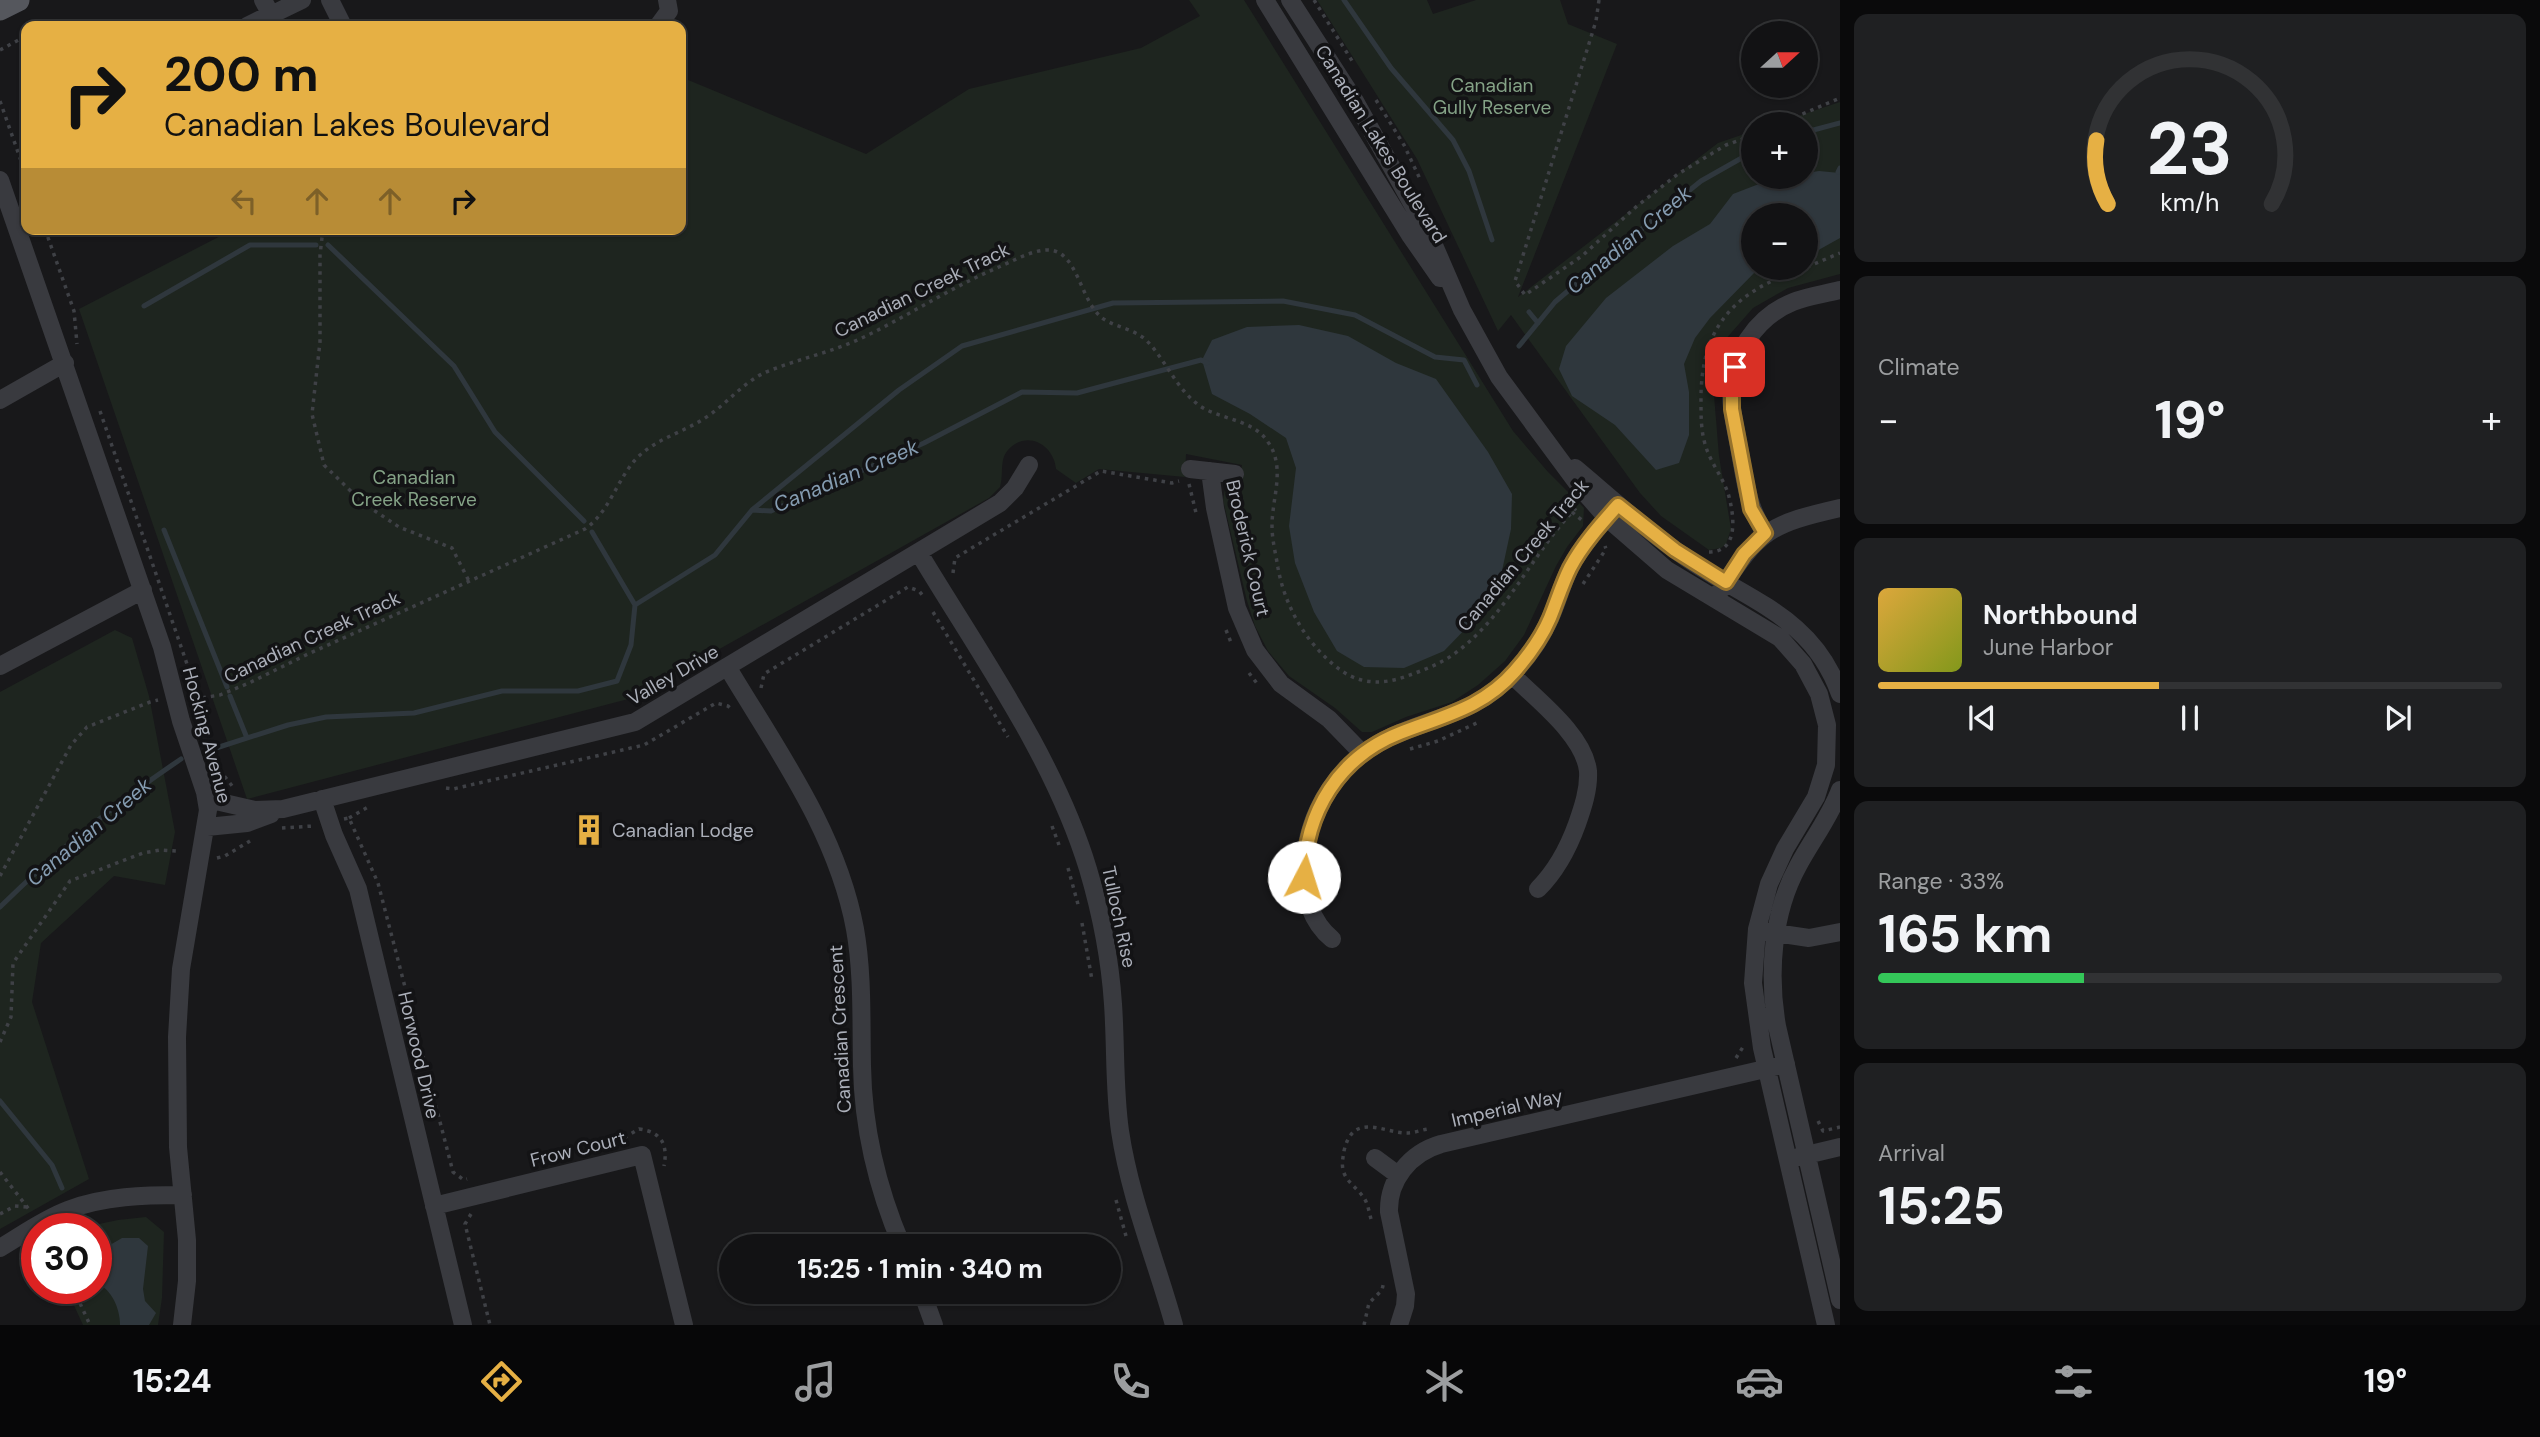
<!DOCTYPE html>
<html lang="en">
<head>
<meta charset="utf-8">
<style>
  body { margin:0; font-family:"DM Sans",sans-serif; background:#1f2022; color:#f1f3f6; height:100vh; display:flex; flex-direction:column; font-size:26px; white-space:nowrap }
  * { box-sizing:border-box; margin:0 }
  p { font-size:23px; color:#9c9ea0 }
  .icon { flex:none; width:38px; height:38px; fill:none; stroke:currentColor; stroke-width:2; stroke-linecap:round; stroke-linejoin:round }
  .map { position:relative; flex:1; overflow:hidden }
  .sheet { display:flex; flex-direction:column; gap:14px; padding:14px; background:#0a0a0b; width:700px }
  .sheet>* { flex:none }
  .banner { position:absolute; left:21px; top:21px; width:665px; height:214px; border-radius:14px; box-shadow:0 2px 5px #0004,0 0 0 2px #313234; background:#e6b044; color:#111; overflow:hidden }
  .needle { width:46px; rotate:69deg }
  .buttons { position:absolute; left:1741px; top:21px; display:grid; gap:14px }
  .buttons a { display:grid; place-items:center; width:77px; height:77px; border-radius:50%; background:#121214; box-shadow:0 2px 5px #0004,0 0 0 2px #313234; font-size:35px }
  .speed { position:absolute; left:21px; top:1213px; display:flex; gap:14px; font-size:35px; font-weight:700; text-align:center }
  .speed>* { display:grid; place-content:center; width:91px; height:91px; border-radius:50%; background:#121214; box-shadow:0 2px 5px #0004,0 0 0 2px #313234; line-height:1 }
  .speed .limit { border:10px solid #d22; background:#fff; color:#111 }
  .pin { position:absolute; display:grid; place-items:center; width:60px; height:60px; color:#fff; margin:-30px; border-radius:14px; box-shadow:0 4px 10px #0006 }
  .me { position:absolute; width:77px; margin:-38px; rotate:5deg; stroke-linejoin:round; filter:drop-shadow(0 0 5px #0008) }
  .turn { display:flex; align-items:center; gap:24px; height:147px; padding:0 28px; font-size:32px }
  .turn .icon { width:91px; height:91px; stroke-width:2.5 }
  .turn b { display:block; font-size:49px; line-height:60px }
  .lanes { display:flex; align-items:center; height:66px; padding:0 28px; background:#0003; justify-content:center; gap:35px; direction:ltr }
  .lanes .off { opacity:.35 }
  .big { font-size:52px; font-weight:700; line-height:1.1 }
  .sheet .widget { flex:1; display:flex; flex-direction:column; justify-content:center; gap:10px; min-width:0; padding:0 24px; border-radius:14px; background:#1f2022 }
  .sheet .dial { align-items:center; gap:0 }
  .dial svg { height:182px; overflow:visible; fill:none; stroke:#313234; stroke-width:7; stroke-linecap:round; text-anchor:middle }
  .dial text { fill:#f1f3f6; stroke:none }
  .song { display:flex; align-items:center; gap:21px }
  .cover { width:84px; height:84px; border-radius:10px; background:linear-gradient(135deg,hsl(40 70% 55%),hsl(70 70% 35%)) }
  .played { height:7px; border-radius:4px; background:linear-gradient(90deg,#e6b044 45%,#313234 45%) }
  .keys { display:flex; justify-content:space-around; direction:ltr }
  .heat { display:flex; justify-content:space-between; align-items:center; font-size:38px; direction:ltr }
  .charge { height:10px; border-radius:5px; background:linear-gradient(90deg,#34c759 33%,#313234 0) }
  .trip { position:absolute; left:719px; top:1234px; width:402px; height:70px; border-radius:35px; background:#121214; box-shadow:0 2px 5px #0004,0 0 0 2px #313234; font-weight:700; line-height:70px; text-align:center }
  .menu { display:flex; height:112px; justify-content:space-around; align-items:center; background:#070708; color:#9c9ea0 }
  .menu .icon { width:49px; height:49px }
  .menu .on { color:#e6b044 }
  .menu b { font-size:32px; color:#f1f3f6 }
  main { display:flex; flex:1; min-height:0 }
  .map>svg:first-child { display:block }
  .green { fill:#1e251f; fill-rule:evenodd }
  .water { fill:#2f373d }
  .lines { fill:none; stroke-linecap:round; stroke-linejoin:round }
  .stream { stroke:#2f373d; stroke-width:5 }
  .path { stroke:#3f4146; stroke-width:3.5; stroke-dasharray:3.5 5; stroke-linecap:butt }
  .minor { stroke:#393a3f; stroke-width:18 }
  .major { stroke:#55575d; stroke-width:23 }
  .route-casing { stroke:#96722c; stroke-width:18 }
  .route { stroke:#e6b044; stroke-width:12 }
  .labels { text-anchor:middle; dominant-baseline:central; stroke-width:7; stroke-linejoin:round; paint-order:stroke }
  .park-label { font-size:19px; fill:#84a286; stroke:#131315 }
  .street-label { font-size:19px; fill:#abafb9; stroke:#131315 }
  .poi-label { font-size:19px; fill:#abafb9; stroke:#131315; text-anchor:start }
  .water-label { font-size:21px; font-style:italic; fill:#859cb1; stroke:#131315 }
</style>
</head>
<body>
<main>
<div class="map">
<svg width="1840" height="1325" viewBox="0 0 1840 1325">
  <rect width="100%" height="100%" fill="#18181a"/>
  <path class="green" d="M1189,0h55l269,431 35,41 36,36 -1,18 -16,21 -11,19 -32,69 -19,26 -27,24 -26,17 -46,15 -34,15h-10l-27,-24 -46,-32 -21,-25 -13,-25 -8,-25 -24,-101 2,-11 14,-6 3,-18 -56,-11 -1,23 -86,-8 -23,14 -20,-14c-2,-24 -29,-40 -48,-19 -9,10 -4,25 -8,37l-11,11 -357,200 -385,101 -168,-490 155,-80h447v-152l185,77 103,-65 172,-41 59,-32z
    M1317,0h110l6,14 43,-14h84l8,24 49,20 -99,253 200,-154 35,-12 1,46h52v-53h-32l66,-22v172l-52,14 -35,20 -29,33 -11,42 6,73 12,73 -5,15 -5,4 -12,2 -48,-34 -21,-23 -129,-178 -13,16 -81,-172zM1754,215h52v53h-52z
    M115,630l17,8 17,58 26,136 -10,53 -51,-9 -73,67 -9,59 57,177 -89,50v-537z
    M146,1217l18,15 -2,66 -4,27h-75l-17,-37h30v-60h-16l38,-8z"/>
  <path class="water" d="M1819,171l21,2v65l-34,19v-42h-52v53h18l-16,3 -46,47 -15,20 -11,26 5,28v43l-10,28 -23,7 -41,-45 -43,-29 -13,-27 7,-23 40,-48 67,-52 37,-22 23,-30 44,-17h29v-4z
    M1299,325l49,11 48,27 40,16 52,73 24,42 -1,35 -11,51 -27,41 -29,30 -40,17 -40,-1 -27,-16 -23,-39 -19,-49 -6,-37 7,-58 -10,-30 -36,-24 -38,-20 -10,-34 10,-20 35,-13z
    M122,1238h17l9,8 -5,43 2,12 11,12 -7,12h-29c0,-16 -8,-36 -24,-42 0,-29 1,-31 26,-45z"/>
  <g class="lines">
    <path class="stream" d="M1344,0l47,68 62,72 16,31 23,69
      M1806,132l34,-9
      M1838,172l2,-4
      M328,245l126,121 41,66 89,89
      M144,306l106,-61h66
      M1529,312l9,11
      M1519,346l36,-44 57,-49 89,-72 53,-30
      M752,510l147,-120 63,-44 151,-43 170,-2 72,14 80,42 29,3 13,25
      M164,530l63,157
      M592,532l43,73
      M230,696l17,42
      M213,749l75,-24 38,-8 88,-4 88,-22h76l39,-10 14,-36 4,-40 80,-50 37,-45 19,1 153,-68 98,-51 55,1 124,-33 6,3
      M0,907c55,-54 117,-105 181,-148
      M0,1101l52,64 10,23
      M76,1221l6,7
      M96,1243l8,10"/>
    <path class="path" d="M1314,0l40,64
      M1599,0l-3,21 -81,260 10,14 57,-39 55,-50 41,-32 48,-29 28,-10
      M0,50l26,-14
      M1376,100l28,45 16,34
      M0,101l26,74
      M1779,124l61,-26
      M45,229l29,82 3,33
      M323,229l-3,26v87l-8,72 12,51 39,38 36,24 53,21 17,33
      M1807,267l33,-14
      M100,411l99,288v20
      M1189,484l8,33
      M1572,512l12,10
      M1709,552c31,0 25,-38 19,-59 -6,-17 -18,-31 -23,-49 -4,-14 -4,-27 -4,-42 -1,-76 34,-112 105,-134
      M953,573l2,-15 146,-87 71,12 7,-2
      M1583,584l23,-35 -1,-3
      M933,612l75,125
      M1226,630l6,15
      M1249,673l10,13
      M761,688l3,-14 144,-87 11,4 4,5
      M194,699l26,-4 29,-12 59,-29 277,-125c26,-18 33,-54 55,-74 20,-18 47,-24 68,-39 22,-15 38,-37 63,-46 31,-12 65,-19 95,-34 45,-22 86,-49 133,-69 14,-6 31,-16 47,-17 34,-2 33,57 61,71 13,7 28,9 39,19 20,20 30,49 54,66 21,14 53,13 68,36 18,26 4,55 4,84 0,14 4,29 6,42 7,38 27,73 56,97 22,19 46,21 73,11 17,-6 36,-13 51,-25 50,-38 75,-99 118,-143
      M1410,749l28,-8 43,-20
      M214,763l19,24
      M446,788l7,1 191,-44 72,-42 12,3 3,3
      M349,818l19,-11
      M344,819l5,-1 29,65 75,289 11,8 3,-1
      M1052,826l7,19
      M282,828l31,-2
      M217,858l8,-2 25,-15
      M1068,868l11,40
      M0,876l71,-131 16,-18 63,-25 8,-2
      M1082,923l10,57
      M0,1042l11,-25 2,-54 57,-82 73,-28 17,-3 16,1
      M1736,1058l7,-11v-3
      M1818,1121l5,10 17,-4
      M617,1142l22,-13c23,3 29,16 25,37
      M0,1172l31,40
      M1116,1200l10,36
      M0,1214l15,-8 11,1
      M471,1214l-6,10 25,101
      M1371,1219c-2,-7 -3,-15 -7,-21 -6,-9 -16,-15 -20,-25 -3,-8 -1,-15 0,-22 9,-40 39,-18 63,-18 7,0 14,-3 21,-4
      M96,1255l2,-3
      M73,1288l17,37
      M1364,1325l5,-22 13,-13 2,-9"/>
    <path class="minor" d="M263,0l14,26
      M330,0l13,26
      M1265,0l145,235 30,43
      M1290,0l65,101 75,135 32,74 37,67 81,110 27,31 60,52 113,68 23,26 16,30 8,31 -1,40 -10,32 -31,52 -16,35 -12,45 -4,54 9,65 64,277
      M271,15l31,-15
      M247,26l24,-12
      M658,26l11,-15 -2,-11
      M0,180l162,467 19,74 24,71 3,18 -27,159 -4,68 1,110 9,93v41l-5,44
      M0,400l65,-37
      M1575,468c37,31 73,64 113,91 61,42 125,58 152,135
      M1190,469l45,5
      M1210,471l5,37 22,100 18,42 26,34 48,35 33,34
      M1765,533c-18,-27 -20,-54 -26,-86 -3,-17 -8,-35 -8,-53 0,-39 25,-77 62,-92 15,-6 32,-8 47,-12
      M919,553c60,100 135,204 169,316 13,44 22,90 25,135 3,43 1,85 7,127 10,67 36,129 54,194
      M1720,591c39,-61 50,-67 120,-83
      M0,666l143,-76
      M728,668c49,82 109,164 127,261 8,45 6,91 7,137 1,61 16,124 40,180
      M1512,675c24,24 72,60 76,96 1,18 -5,36 -11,53 -9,25 -20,46 -39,65
      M1840,790c-10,27 -28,50 -42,76 -26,47 -30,108 -21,160l63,274
      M207,799l48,11 28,-1 352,-87 365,-219 15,-15 14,-23
      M322,799l12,36 24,54 105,436
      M207,827l40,-4 24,-9
      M1768,932l41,6 31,-6
      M1332,939c-21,-17 -29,-45 -28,-71 3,-59 37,-110 91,-133 46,-20 84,-23 120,-64 13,-14 25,-31 33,-48 9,-18 13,-37 22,-55 12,-23 31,-44 48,-63
      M1798,1157l42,-10
      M1375,1158l23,17
      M434,1206l208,-51 42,170
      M0,1248c22,-13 44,-29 68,-38 35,-14 78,-15 115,-15
      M922,1292l12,33
      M1399,1325l6,-19 1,-12 -17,-82c-1,-32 21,-59 52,-68l345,-80"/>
    <path class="major" d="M0,9l18,-9"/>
  </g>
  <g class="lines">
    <defs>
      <path id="route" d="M1304,877c1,-65 35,-120 96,-144 43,-17 83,-25 115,-62 14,-16 27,-34 35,-53 7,-17 12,-34 20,-50 12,-23 31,-44 48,-63l57,45 51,32 18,-28 21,-21 -14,-24 -19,-100v-22l3,-20"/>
    </defs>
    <use href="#route" class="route-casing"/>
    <use href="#route" class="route"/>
  </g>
  <defs>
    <symbol id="building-bare" viewBox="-9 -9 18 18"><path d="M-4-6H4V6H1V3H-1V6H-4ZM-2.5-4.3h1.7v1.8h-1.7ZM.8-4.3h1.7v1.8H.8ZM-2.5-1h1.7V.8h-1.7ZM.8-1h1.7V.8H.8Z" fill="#e6b044" stroke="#131315" stroke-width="2.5" paint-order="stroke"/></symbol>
  </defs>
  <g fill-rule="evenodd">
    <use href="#building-bare" x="567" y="808" width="44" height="44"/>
  </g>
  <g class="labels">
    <g class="park-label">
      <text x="1492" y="85">Canadian<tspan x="1492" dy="22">Gully Reserve</tspan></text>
      <text x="414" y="477">Canadian<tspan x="414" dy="22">Creek Reserve</tspan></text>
    </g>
    <g class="street-label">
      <text transform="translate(1381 144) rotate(58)">Canadian Lakes Boulevard</text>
      <text transform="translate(922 290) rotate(-26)">Canadian Creek Track</text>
      <text transform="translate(1248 548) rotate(77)">Broderick Court</text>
      <text transform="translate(1523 555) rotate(-50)">Canadian Creek Track</text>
      <text transform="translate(312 637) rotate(-25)">Canadian Creek Track</text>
      <text transform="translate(673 675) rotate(-30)">Valley Drive</text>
      <text transform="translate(207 735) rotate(75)">Hocking Avenue</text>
      <text transform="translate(1119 917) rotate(78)">Tulloch Rise</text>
      <text transform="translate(840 1029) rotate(-93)">Canadian Crescent</text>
      <text transform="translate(419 1055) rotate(77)">Horwood Drive</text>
      <text transform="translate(1507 1108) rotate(-13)">Imperial Way</text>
      <text transform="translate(578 1149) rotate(-14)">Frow Court</text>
    </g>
    <g class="poi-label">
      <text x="612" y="830">Canadian Lodge</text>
    </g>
    <g class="water-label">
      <text transform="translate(1629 240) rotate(-40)">Canadian Creek</text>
      <text transform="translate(846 476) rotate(-23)">Canadian Creek</text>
      <text transform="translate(89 832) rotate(-40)">Canadian Creek</text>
    </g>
  </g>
</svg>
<div class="buttons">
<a><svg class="needle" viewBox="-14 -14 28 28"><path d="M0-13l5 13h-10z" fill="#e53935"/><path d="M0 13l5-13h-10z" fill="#9c9ea0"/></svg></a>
<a>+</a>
<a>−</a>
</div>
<div class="speed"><div class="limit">30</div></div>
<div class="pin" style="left:1735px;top:367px;background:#d93025"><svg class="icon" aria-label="arrive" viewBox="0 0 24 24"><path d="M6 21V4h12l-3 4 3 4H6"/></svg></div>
<svg class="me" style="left:1304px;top:877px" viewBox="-20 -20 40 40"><circle r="19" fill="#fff"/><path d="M0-13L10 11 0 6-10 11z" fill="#e6b044"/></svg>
<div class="trip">15:25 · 1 min · 340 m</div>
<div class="banner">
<div class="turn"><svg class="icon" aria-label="right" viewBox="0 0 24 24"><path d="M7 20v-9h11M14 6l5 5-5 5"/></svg><div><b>200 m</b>Canadian Lakes Boulevard</div></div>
<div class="lanes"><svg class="icon off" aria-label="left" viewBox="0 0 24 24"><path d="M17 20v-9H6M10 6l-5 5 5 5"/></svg><svg class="icon off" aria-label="ahead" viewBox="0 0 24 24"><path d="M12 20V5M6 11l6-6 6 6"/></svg><svg class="icon off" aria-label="ahead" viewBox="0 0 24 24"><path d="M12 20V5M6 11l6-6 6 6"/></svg><svg class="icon" aria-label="right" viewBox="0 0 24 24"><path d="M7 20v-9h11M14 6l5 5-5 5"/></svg></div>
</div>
</div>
<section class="sheet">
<div class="widget dial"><svg viewBox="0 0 100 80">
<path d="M14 69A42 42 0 1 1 86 69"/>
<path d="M14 69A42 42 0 0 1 9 41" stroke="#e6b044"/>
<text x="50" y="56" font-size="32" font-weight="700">23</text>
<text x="50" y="72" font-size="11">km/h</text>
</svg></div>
<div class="widget"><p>Climate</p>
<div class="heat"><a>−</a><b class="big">19°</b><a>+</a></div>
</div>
<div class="widget">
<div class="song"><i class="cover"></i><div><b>Northbound</b><p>June Harbor</p></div></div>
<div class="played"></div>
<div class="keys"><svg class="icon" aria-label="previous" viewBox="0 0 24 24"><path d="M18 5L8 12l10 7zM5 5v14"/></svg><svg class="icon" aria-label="pause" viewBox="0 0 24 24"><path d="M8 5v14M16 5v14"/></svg><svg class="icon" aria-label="next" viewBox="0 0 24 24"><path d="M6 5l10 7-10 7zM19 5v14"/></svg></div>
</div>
<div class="widget"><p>Range · 33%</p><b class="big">165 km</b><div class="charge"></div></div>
<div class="widget"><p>Arrival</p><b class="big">15:25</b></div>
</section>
</main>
<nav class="menu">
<b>15:24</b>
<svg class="icon on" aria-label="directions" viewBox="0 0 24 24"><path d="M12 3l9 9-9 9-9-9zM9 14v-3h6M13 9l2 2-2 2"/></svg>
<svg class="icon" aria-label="music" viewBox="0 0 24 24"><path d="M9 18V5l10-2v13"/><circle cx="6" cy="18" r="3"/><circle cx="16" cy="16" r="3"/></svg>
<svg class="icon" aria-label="phone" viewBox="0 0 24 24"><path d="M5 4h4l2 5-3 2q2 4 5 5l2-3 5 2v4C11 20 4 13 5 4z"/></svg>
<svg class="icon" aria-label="climate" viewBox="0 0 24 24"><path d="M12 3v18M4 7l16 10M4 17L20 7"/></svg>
<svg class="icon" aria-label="car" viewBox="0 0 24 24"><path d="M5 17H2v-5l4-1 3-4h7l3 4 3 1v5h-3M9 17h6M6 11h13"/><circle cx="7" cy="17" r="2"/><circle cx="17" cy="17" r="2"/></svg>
<svg class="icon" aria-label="filters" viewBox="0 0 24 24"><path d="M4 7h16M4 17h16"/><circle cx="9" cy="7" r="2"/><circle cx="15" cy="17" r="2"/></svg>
<b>19°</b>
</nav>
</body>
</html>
